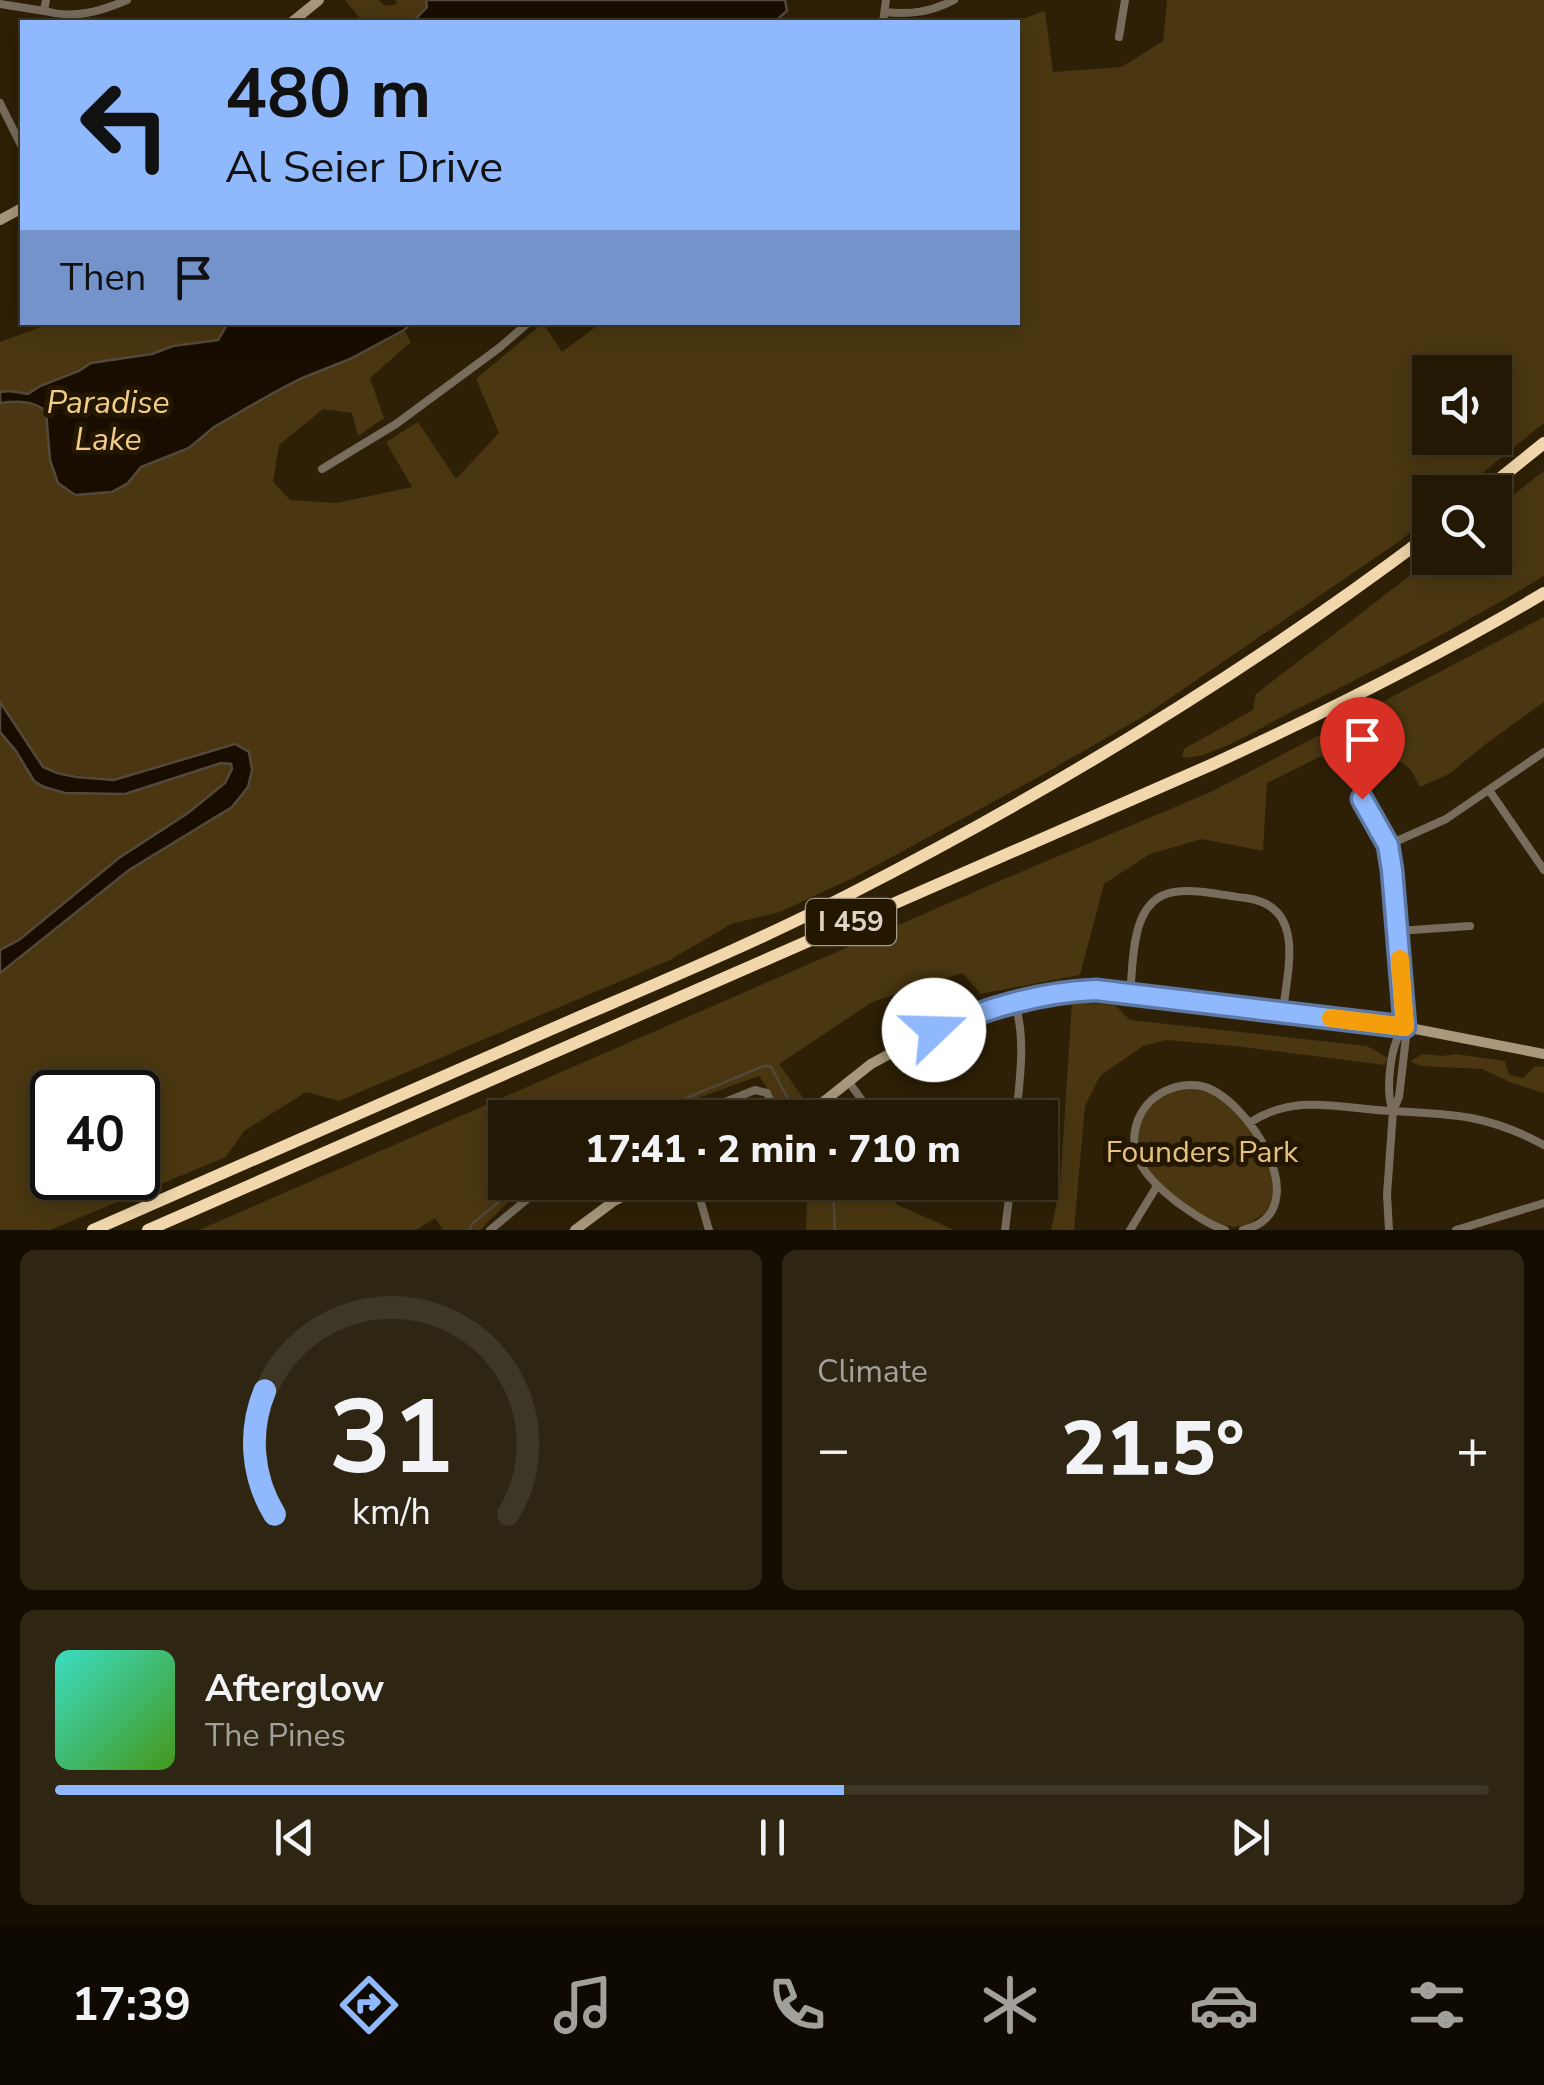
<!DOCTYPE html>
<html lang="en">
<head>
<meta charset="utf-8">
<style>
  body { margin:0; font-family:"Nunito Sans",sans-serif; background:#2e2513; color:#f1f3f6; height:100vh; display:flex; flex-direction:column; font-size:38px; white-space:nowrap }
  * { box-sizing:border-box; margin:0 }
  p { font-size:32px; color:#a2a09a }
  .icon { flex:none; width:55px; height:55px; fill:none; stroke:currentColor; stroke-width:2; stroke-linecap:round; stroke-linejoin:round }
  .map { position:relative; height:1230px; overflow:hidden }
  .side { display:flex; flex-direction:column; gap:20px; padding:20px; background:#130d02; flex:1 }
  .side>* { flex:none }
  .guide { position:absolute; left:20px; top:20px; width:1000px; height:305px; border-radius:0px; box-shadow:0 5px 25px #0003,0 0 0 2px #3f3726; background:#90b8fd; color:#111; overflow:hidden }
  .tools { position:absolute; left:1412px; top:355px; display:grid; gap:20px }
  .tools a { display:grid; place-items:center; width:100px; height:100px; border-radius:0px; background:#221804; box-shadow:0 5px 25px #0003,0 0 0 2px #3f3726; font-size:50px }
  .speed { position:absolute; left:30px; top:1070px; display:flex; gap:20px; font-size:50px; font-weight:700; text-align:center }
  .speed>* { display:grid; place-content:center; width:130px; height:130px; border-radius:50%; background:#221804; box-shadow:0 5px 25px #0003,0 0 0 2px #3f3726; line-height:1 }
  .speed .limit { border:5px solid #111; border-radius:15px; background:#fff; color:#111 }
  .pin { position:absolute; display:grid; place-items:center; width:85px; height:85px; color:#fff; margin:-102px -42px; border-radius:50% 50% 50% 0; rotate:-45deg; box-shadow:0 0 10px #0007 }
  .pin .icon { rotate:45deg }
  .me { position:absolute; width:110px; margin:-55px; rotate:69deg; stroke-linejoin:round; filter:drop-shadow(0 0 8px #0008) }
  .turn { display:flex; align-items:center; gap:35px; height:210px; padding:0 40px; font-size:45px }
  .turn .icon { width:130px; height:130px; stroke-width:2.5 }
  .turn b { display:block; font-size:70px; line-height:85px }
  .then { display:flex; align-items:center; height:95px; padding:0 40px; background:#0003; gap:20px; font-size:38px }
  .big { font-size:75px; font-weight:800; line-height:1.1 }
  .side .widget { flex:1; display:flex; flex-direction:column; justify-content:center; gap:15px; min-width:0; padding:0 35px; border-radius:15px; background:#2e2513 }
  .side .dial { align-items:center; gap:0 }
  .dial svg { height:260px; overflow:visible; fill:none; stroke:#3f3726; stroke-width:7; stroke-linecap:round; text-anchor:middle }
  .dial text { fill:#f1f3f6; stroke:none }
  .song { display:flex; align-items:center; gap:30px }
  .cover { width:120px; height:120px; border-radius:15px; background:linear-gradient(135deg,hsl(170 70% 55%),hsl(100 70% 35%)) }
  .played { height:10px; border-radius:5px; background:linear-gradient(90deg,#90b8fd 55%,#3f3726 55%) }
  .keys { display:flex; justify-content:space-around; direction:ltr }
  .heat { display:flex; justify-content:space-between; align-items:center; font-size:55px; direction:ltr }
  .side .tiles { flex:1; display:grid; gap:20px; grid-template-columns:1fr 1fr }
  .widget:last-child { grid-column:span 2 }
  .trip { position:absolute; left:488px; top:1100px; width:570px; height:100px; border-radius:0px; background:#221804; box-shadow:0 5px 25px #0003,0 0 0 2px #3f3726; font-weight:800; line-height:100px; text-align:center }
  .tabs { display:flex; height:160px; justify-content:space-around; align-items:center; background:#0e0a02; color:#a2a09a }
  .tabs .icon { width:70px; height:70px }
  .tabs .current { color:#90b8fd }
  .tabs b { font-size:45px; color:#f1f3f6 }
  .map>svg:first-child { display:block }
  .green { fill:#4a3711; fill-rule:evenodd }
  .water { fill:#180d00; stroke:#53493b; stroke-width:2.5 }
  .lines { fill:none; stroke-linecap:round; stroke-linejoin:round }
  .stream { stroke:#53493b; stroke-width:2.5 }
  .street { stroke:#786d5c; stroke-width:8 }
  .secondary { stroke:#a9987c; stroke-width:10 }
  .highway { stroke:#f1d7ab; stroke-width:12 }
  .route-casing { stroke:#5e78a4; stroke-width:25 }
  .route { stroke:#90b8fd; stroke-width:18 }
  .slow { stroke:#f59e0b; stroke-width:18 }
  .labels { text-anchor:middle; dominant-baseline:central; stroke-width:10; stroke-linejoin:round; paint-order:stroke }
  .shield { fill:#241700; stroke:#a69b8a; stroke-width:2.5 }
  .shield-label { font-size:28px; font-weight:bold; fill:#ddd4c5 }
  .park-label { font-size:30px; fill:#e6c07e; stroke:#241700 }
  .water-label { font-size:32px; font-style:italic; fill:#f3cc8a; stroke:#241700 }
</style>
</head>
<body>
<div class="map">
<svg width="1544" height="1230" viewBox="0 0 1544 1230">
  <rect width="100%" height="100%" fill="#2e2006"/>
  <path class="green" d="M345,0h34l6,6 12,-2 -1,-4h30l1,7 -14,15h-50z
    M1167,0h377v423l-85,69h-29v24l-29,24 -257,176 -109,63 -178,97 -77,36 -49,12 -61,36 -331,141 -33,-9 -62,39 -18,26 -176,73h-50v-257l129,-103 103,-63 16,-55 -134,28 -57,-7 -14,-6 -43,-65v-299c17,-2 32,-3 46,8l4,49 8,23 17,12 53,-12 13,-16 48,-19 25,-21 59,-34 27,-14 51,-20 53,-29 7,12 -41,36 14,40 -26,18 -6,-23 -29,-4 -44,36 -6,37 17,18 47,3 75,-16 -26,-45 32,-20 38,57 43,-46 -23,-54 67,-56 19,29 39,-29 417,-1v-300h-5l32,-11 8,61 69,-5 41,-26zM1430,372h65v66h-65zM52,1092h86v86h-86z
    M51,323h177l-10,17 -45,6 -21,8 -61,9 -12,8 -39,15 -12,8 -18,-3 -10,1v-50z
    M1544,471v105c-84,50 -169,95 -257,138 -23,12 -82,48 -105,43l2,-8 69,-39 3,-16 177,-136h62v-49z
    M1544,617v85l-57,41 -38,31 -29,13 -9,-17 -40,-30 -52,17 -52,26 -4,68 -61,-12 -52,15 -46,30 -24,91 -100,19 -17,-21 -91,29 -93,62 27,38 -17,15h-3l-27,-41 -113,41 -141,1v64l28,1 -21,15 -32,32h-37l-8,-12 -19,12h-217l805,-351 209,-88z
    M0,732l16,19 49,42 60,1 96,-31 11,2v4l-7,14 -37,30 -69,45 -100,82 -19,10z
    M1072,1002l43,3 15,15 237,26 21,12 -3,7 -150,-19 -68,-6 -24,6 -43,30 -15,30 -11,124h-23l9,-43z
    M1423,1054l19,2 14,-2 49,7 4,14 14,3 12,-12 9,1v26l-32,-10 -30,-14 -62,-3 -10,-5z
    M1200,1086l18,8 31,30 27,52 -1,19 -9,17 -19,13 -14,2 -20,-5 -56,-36 -18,-34 -1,-18 5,-19 17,-19 18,-8z
    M804,1183h76l18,22 56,25h-148l1,-34z"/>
  <path class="water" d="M426,0h359l2,11 -13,11h-361l14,-15z
    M228,323h184l-8,7 -54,29 -50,20 -27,14 -59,34 -25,21 -48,19 -13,16 -16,9 -37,3 -17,-12 -8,-23 -4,-49c-14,-11 -29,-10 -46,-8v-11l10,-1 18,3 12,-8 39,-15 12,-8 61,-9 21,-8 45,-6z
    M0,702l43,65 14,6 19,4 38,3 121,-36 14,8 3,18 -4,17 -16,20 -103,63 -129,103v-23l19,-10 100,-82 69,-45 37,-30 7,-14 -1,-5 -10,-1 -96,31 -60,-1 -21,-6 -10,-6 -18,-30 -16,-19z"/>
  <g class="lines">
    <path class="stream" d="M628,1118l56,-19 80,-33h6l4,6 23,45
      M830,1182l3,6 2,42
      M469,1230l3,-6 51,-42"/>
    <path class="street" d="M46,0l-2,11c30,8 55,1 83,-11
      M0,4l44,7
      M885,12c25,3 46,0 69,-12
      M883,22l3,-22
      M1119,37l6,-37
      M0,103l22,44
      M322,469l74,-45 103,-76 30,-26
      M1489,790l55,80
      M1362,799l26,46 4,25 14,167 -7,60 -6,14 -6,84 2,35
      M1388,845l58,-26 98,-67
      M1398,931l72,-5
      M1130,993c4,-34 0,-94 44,-101 23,-4 50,4 72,6 61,8 41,72 37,114
      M1015,1002c11,40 5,74 1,116
      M848,1081l27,37
      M1393,1111c-8,-19 -3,-70 12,-84
      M685,1118l70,-28 12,3 11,25
      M1249,1123c48,-31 91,-14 144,-12 61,3 96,4 151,34
      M695,1182l14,48
      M490,1230l58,-48
      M1005,1230l6,-48
      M1130,1230l27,-44
      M1225,1230c-18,-6 -32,-17 -47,-27 -27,-21 -54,-46 -40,-83 6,-15 18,-26 32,-31 9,-4 22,-5 31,-3 47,10 119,126 42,144
      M1456,1230l88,-27"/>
    <path class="secondary" d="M292,22l27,-22
      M0,220l22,-12
      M803,1118l68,-54 63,-34 35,-14 46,-14 60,-11 55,2 275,34 139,27
      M575,1230l39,-29 37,-19"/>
    <path class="highway" d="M1483,492l61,-49
      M93,1230c148,-65 297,-130 445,-195 105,-46 211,-89 312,-141 203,-104 398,-223 580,-360
      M148,1230l1065,-466c113,-52 224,-107 331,-171"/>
  </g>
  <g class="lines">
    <defs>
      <path id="route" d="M934,1030c52,-21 105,-38 162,-40l309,37 -13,-157 -4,-25 -26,-46"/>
    </defs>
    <use href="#route" class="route-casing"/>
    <use href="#route" class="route"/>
    <path class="slow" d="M1331,1018l74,9 -5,-68"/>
  </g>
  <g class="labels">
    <rect class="shield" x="806" y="899" width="90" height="46" rx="8"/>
    <g class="shield-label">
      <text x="851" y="922">I 459</text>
    </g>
    <g class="park-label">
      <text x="1202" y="1152">Founders Park</text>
    </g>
    <g class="water-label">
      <text x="108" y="402">Paradise<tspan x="108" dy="37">Lake</tspan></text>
    </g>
  </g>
</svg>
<div class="tools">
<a><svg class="icon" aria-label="sound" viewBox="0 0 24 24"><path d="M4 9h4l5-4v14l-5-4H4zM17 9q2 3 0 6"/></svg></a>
<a><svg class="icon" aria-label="search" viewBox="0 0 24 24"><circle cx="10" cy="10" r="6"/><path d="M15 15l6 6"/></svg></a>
</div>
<div class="speed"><div class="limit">40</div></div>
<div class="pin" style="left:1362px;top:799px;background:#d93025"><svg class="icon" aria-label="arrive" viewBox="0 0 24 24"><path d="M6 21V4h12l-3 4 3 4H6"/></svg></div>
<svg class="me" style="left:934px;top:1030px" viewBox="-20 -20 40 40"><circle r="19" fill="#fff"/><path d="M0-13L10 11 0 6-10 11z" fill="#90b8fd"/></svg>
<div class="trip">17:41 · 2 min · 710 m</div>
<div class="guide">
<div class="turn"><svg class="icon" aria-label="left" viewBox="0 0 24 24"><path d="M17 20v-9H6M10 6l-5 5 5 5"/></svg><div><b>480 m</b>Al Seier Drive</div></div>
<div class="then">Then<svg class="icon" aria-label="arrive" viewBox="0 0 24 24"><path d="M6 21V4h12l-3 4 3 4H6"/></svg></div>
</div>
</div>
<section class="side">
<div class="tiles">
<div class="widget dial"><svg viewBox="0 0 100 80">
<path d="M14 69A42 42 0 1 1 86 69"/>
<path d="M14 69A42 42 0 0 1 11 31" stroke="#90b8fd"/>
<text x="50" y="56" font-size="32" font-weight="700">31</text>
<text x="50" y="72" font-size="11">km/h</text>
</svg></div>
<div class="widget"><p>Climate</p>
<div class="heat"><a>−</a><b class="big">21.5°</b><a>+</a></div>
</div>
<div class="widget">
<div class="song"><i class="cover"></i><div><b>Afterglow</b><p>The Pines</p></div></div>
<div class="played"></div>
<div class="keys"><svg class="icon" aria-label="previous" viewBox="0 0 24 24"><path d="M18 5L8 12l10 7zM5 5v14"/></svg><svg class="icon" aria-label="pause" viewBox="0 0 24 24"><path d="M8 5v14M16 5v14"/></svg><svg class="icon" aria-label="next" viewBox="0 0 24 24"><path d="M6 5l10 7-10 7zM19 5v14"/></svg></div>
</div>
</div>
</section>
<nav class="tabs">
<b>17:39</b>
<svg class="icon current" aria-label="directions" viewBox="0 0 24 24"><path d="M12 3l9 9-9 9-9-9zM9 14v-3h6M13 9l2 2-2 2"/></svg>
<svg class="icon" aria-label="music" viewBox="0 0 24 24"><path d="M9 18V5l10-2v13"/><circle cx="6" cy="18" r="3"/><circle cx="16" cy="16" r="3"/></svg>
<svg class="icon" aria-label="phone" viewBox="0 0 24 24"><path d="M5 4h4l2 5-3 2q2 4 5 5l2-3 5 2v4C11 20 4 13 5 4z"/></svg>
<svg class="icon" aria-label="climate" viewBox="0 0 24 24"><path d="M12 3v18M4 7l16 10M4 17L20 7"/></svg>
<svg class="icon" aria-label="car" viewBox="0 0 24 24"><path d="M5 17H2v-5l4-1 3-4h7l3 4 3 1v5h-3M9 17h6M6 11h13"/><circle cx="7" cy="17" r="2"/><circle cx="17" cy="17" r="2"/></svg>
<svg class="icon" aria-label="filters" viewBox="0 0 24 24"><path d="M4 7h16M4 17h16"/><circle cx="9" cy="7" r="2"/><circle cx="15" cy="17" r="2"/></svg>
</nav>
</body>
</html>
